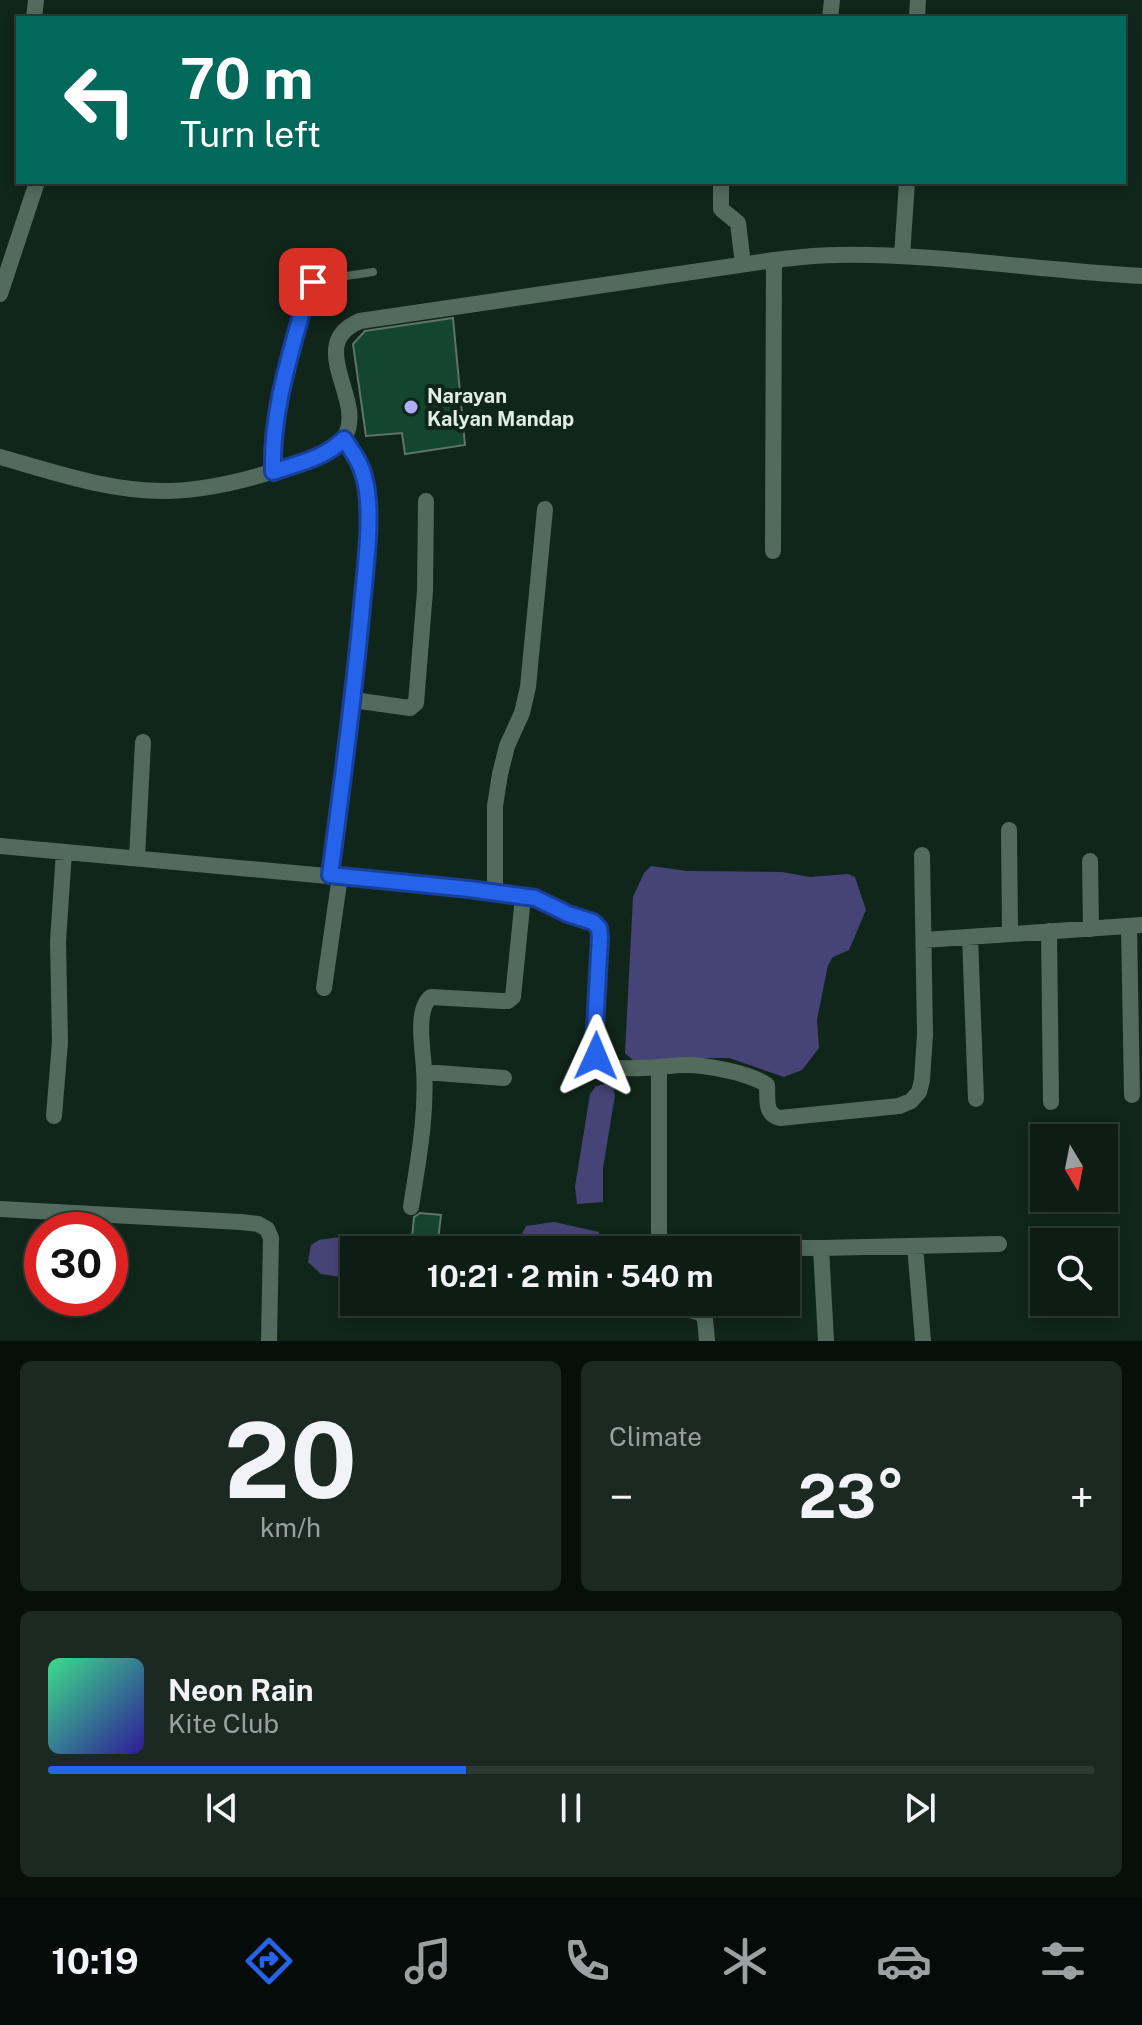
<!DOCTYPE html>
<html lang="en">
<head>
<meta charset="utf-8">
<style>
  body { margin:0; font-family:"Public Sans",sans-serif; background:#1b2922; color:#f1f3f6; height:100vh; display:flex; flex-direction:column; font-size:30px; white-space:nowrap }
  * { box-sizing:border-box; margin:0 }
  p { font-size:26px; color:#9aa1a0 }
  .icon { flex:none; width:44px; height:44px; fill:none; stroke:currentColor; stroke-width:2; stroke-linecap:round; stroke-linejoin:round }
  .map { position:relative; height:1341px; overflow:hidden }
  .side { display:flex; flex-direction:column; gap:20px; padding:20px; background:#070f0b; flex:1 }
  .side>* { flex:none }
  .hud { position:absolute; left:16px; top:16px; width:1110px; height:168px; border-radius:0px; box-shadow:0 4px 12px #0003,0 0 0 2px #2d3a34; background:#00695c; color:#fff; overflow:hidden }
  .needle { width:52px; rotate:170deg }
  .fabs { position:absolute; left:1030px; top:1124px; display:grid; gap:16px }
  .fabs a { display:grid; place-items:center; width:88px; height:88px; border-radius:0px; background:#0d1c14; box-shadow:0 4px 12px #0003,0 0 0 2px #2d3a34; font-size:40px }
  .speed { position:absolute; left:24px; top:1212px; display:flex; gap:16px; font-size:40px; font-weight:700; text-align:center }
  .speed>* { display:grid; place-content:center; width:104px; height:104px; border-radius:50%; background:#0d1c14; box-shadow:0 4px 12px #0003,0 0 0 2px #2d3a34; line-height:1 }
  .speed .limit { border:12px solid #d22; background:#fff; color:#111 }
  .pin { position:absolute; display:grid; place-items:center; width:68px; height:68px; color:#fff; margin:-34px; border-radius:16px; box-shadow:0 4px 12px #0006 }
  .me { position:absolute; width:88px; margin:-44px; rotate:1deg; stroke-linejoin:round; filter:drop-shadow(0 0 6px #0008) }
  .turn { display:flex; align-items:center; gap:28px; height:168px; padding:0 32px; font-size:36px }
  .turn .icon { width:104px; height:104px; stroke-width:2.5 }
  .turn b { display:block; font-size:56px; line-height:68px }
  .big { font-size:60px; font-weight:700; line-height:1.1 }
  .side .widget { flex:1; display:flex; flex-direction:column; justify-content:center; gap:12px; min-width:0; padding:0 28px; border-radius:12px; background:#1b2922 }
  .side .dial { align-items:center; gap:0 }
  .dial b { font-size:104px; line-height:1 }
  .song { display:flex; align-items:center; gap:24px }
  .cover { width:96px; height:96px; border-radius:12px; background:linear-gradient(135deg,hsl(150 70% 55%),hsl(250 70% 35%)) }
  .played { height:8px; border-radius:4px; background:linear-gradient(90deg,#2563eb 40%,#2d3a34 40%) }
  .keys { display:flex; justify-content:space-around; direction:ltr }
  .heat { display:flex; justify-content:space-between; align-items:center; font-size:44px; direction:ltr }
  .side .tiles { flex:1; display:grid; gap:20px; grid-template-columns:1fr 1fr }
  .widget:last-child { grid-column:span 2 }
  .trip { position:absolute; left:340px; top:1236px; width:460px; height:80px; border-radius:0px; background:#0d1c14; box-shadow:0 4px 12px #0003,0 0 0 2px #2d3a34; font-weight:700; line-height:80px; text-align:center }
  .menu { display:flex; height:128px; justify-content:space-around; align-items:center; background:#050b08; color:#9aa1a0 }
  .menu .icon { width:56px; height:56px }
  .menu .active { color:#2563eb }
  .menu b { font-size:36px; color:#f1f3f6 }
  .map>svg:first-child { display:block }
  .water { fill:#464376 }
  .building { fill:#14452e; stroke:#5d7466; stroke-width:2 }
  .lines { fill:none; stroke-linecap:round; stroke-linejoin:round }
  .service { stroke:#526b5c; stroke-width:8 }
  .minor { stroke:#526b5c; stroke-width:16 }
  .route-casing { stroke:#184099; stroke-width:20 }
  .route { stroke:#2563eb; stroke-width:14 }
  .poi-dot { fill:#afaefa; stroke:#11261b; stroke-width:3 }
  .labels { text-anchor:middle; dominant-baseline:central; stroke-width:8; stroke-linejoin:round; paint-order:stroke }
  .poi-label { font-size:20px; font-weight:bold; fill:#e1eee6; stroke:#11261b; text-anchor:start }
</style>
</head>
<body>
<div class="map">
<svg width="1142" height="1341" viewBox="0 0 1142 1341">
  <rect width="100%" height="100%" fill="#11261b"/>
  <path class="water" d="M651,866l36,5 95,1 28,5 38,-3 7,3 11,33 -17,40 -16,7 -5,8 -11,55 2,28 -17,22 -18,7 -55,-19h-28l-63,7 -13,-12 8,-156 11,-24z
    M605,1084l8,3 2,8 -12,73v34l-26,2 -2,-17 15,-93 6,-8z
    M554,1222l45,10 -1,18h-79l-1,-8 8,-16z
    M340,1237l63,6 -1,7h-48v29l-33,-5 -13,-12 3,-17 8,-5z"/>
  <path class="building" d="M453,318l12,127 -60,9 -3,-21 -36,3 -13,-92 12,-13z
    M420,1213l21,2 -3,25 -26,-3 2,-20z"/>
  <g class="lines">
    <path class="service" d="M273,472c-2,-64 20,-125 36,-186l10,-6 54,-8"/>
    <path class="minor" d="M34,18l2,-18
      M830,18l2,-18
      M917,18l1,-18
      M721,182v27l17,14 5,41
      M902,256l5,-74
      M0,294l37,-112
      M0,457c53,15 111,35 168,34 41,-1 80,-11 119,-24 21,-6 47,-11 58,-31 21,-36 -41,-92 15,-115l414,-61c21,-2 41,-5 62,-5 102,-2 204,16 306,21
      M773,551l1,-291
      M353,700l57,8 6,-5 9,-112 1,-90
      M1009,830l1,104
      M0,846l469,43 66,9 33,16 25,8 6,6 1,9 -6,109c1,6 1,13 7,17 13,10 64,3 81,2 21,-1 68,8 85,20 1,15 -3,29 13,33l119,-12 12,-5 8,-9 3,-12 3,-45 -3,-180
      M137,858l6,-116
      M1090,861l1,68
      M330,875l28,-227 10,-116 -3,-54 -8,-18 -13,-21
      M495,892v-86l5,-32 7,-28 15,-33 6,-26 17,-178
      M1129,926l3,169
      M1049,931l2,171
      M970,937l6,162
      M924,940l218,-15
      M324,988l16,-112
      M424,1072l80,6
      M54,1116l6,-74 -2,-101 6,-89
      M411,1207c7,-46 16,-91 13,-138 -1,-19 -9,-60 7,-72l71,4h6l5,-4 10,-100
      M0,1209l241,13 17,2 9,5 4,9 -2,103
      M915,1246l8,95
      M659,1247l162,1 178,-4
      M821,1248l5,93
      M659,1250v-183
      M667,1302l7,4 27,7 4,6 2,22"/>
  </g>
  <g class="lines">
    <defs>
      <path id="route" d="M313,282l-4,4c-16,61 -38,122 -36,186 26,-9 52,-14 71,-33 8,12 17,24 20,38 10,32 1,94 -2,129 -8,90 -20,180 -32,269l139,14 66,9 33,16 25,8 6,6 1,9 -6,109 2,10"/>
    </defs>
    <use href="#route" class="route-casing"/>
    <use href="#route" class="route"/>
  </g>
  <circle class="poi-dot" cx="411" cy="407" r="8"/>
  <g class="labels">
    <g class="poi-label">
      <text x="427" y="396">Narayan<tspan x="427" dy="23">Kalyan Mandap</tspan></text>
    </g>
  </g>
</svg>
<div class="fabs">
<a><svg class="needle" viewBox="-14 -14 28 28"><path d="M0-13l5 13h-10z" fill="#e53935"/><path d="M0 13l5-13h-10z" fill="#9aa1a0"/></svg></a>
<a><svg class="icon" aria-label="search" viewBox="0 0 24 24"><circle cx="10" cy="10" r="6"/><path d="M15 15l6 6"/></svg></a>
</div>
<div class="speed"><div class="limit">30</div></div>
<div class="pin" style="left:313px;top:282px;background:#d93025"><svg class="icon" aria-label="arrive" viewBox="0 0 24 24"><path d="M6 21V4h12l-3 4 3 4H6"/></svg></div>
<svg class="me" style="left:596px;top:1056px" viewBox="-20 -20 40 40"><path d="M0-17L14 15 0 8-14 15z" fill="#2563eb" stroke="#fff" stroke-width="4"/></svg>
<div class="trip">10:21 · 2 min · 540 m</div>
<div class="hud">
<div class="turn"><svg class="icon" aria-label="left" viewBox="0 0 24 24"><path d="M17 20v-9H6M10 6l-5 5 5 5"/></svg><div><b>70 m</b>Turn left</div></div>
</div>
</div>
<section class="side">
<div class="tiles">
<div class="widget dial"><b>20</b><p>km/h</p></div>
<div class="widget"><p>Climate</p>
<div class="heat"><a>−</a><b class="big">23°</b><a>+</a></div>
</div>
<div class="widget">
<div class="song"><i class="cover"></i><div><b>Neon Rain</b><p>Kite Club</p></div></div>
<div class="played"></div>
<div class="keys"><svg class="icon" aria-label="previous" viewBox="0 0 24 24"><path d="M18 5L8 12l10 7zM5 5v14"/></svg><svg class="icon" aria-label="pause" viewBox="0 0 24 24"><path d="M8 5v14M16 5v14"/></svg><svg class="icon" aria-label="next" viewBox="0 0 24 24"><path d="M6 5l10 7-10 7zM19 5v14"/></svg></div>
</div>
</div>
</section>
<nav class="menu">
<b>10:19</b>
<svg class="icon active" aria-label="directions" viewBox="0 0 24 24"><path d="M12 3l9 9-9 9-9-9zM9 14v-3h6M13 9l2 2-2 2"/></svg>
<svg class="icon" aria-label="music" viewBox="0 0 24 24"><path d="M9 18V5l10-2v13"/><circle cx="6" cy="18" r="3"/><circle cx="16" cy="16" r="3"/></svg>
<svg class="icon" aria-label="phone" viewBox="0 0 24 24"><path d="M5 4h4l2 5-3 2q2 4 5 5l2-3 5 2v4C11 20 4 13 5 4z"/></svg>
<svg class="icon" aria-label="climate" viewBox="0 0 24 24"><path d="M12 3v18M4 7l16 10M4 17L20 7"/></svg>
<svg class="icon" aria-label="car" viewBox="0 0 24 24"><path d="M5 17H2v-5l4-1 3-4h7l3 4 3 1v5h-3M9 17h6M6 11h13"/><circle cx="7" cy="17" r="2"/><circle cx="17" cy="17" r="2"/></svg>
<svg class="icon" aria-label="filters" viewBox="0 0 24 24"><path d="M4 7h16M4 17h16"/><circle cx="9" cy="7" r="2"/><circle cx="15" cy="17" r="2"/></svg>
</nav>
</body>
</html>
